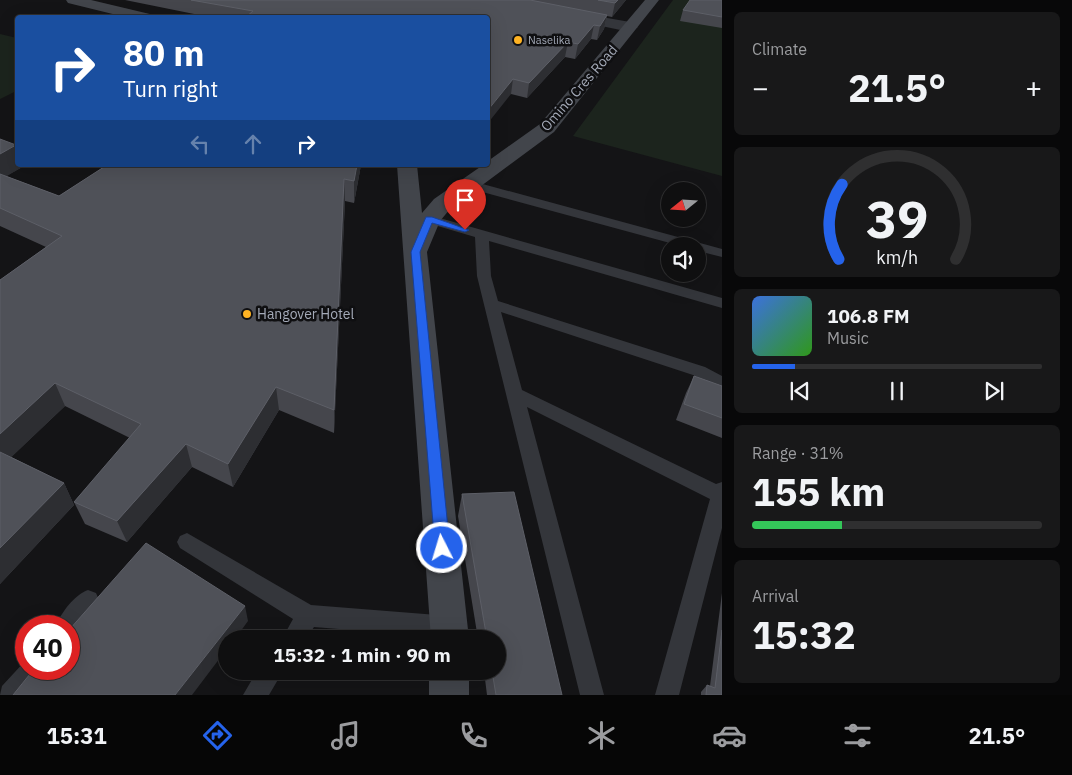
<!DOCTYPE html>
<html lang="en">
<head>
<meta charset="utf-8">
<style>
  body { margin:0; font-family:"IBM Plex Sans",sans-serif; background:#181819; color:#f1f3f6; height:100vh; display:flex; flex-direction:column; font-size:19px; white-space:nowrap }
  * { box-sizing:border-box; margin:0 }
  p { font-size:16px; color:#9b9c9f }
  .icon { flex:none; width:28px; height:28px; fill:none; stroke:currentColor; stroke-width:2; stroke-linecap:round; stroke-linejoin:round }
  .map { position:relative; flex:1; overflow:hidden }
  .details { display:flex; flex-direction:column; gap:12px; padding:12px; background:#080809; width:350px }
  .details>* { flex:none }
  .hud { position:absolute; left:15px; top:15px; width:475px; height:152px; border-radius:5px; box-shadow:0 5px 20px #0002,0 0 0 1px #2f2f30; background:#1a4fa0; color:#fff; overflow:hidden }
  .needle { width:32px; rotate:252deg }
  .tools { position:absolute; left:661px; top:182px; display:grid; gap:10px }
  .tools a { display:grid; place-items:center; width:45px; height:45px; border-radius:50%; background:#0f0f10; box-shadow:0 5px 20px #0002,0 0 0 1px #2f2f30; font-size:25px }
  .speed { position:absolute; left:15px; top:615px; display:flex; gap:10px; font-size:25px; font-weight:700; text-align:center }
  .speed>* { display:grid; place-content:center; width:65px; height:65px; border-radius:50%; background:#0f0f10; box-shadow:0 5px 20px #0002,0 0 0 1px #2f2f30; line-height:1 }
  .speed .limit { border:8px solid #d22; background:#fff; color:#111 }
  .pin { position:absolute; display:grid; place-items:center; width:42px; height:42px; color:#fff; margin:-51px -21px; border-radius:50% 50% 50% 0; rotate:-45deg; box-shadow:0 0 5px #0007 }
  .pin .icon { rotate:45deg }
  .me { position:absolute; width:55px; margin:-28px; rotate:355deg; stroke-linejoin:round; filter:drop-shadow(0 0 4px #0008) }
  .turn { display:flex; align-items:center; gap:18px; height:105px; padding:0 25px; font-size:22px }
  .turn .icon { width:65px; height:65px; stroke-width:2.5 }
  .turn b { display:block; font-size:35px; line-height:42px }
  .lanes { display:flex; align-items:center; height:48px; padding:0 25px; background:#0003; justify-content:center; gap:25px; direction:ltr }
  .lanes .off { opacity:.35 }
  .big { font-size:38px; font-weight:700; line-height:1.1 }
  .details .card { flex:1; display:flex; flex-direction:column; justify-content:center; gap:8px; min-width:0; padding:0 18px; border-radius:8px; background:#181819 }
  .details .dial { align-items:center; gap:0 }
  .dial svg { height:130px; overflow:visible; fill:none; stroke:#2f2f30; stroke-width:7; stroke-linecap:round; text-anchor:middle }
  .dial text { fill:#f1f3f6; stroke:none }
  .song { display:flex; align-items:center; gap:15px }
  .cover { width:60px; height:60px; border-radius:8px; background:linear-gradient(135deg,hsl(220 70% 55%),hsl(110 70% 35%)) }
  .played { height:5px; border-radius:2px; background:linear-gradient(90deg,#2563eb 15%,#2f2f30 15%) }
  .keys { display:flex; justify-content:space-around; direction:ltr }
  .heat { display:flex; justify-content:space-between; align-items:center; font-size:28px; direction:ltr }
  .charge { height:8px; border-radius:4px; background:linear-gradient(90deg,#34c759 31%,#2f2f30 0) }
  .trip { position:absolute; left:218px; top:630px; width:288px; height:50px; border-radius:25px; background:#0f0f10; box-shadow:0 5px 20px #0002,0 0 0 1px #2f2f30; font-weight:700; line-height:50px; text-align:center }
  .menu { display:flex; height:80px; justify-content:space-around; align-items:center; background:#060606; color:#9b9c9f }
  .menu .icon { width:35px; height:35px }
  .menu .active { color:#2563eb }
  .menu b { font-size:22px; color:#f1f3f6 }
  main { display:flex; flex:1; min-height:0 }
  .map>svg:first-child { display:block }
  .green { fill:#1c241d }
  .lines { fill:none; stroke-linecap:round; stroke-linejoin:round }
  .lane { fill:#34363b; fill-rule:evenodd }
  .street { fill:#34363b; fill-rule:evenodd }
  .secondary { fill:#42454b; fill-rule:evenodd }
  .wall { fill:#45464c }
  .shaded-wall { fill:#2d2e32 }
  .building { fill:#4f5158; stroke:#5d5f67 }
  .route { fill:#2563eb; stroke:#184099 }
  .poi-dot { fill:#ffb323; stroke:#0f0f11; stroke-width:2 }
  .labels { text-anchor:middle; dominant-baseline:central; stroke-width:5; stroke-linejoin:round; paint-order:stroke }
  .far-poi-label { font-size:11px; fill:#a4aab8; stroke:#0f0f11; text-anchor:start }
  .street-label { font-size:14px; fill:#a4aab8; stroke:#0f0f11 }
  .poi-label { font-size:14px; fill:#a4aab8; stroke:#0f0f11; text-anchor:start }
</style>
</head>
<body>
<main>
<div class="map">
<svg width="722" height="695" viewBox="0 0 722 695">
  <rect width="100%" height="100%" fill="#141416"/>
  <path class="green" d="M673,0h49v176l-149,-40z
    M0,34l17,4 1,52 -18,9z"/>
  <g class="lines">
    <path class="lane" d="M468,180l254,69v8l-24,-6v-5h-17l-217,-59 -2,-3z
      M429,215l293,83v10l-233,-67 2,35 7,25 207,66 17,9v13l-29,-14 -192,-63 21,78 194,94 6,-2v46l-43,167h-24l55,-196 -183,-92 77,288h-24l-103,-419 -2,-39 -51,-15 -2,-3z
      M187,533l124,72 139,11 8,3 3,8 -3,8 -8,3 -136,-11 -8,12h-24l11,-20 -113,-71 -3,-6 3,-6z
      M88,590l8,3 3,7 -24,34 -6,2v-10h-13c5,-13 18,-31 32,-36z
      M26,660v9h19l-4,8 -14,18h-27l2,-9z
      M257,671h26l-14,24h-26z"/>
    <path class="street" d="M568,11l62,11 8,5 -8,5 -67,-14 -2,-3 2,-3z"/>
    <path class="secondary" d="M66,0h25l63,15 2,3h-27l-61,-15z
      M645,0h14l-105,132 -104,77 -10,12 -13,31 42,387h-38l-34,-474h20l5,48 12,-14 49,-34h5v-4l52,-37z
      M429,671h40v24h-40z"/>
  </g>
  <path class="wall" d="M125,0h501l-14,17 -5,-1 -3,13 -7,11 -6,-1 -16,20 -10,-2 -38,41 -16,-4 -23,-76h-274z
    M722,0v28l-42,-7 3,-11z
    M0,139l18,26h5l1,1 -18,10 53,20 48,-31h254l-7,38 -9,-2 -11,232 -55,-23 -46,77 -41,-20 -65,75 -42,-18 -11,-22 56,-64 -65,-32 -54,51 53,26 10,22 -74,79v-304l46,-33 -46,-21z
    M694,376l28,10v52l-46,-18 10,-27z
    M462,494l100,201h-75l-3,-24h12v-32h-18l-20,-123z
    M722,593v102h-21v-3l6,-7 3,1z"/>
  <path class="shaded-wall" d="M618,0h8l-14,17 3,-14z
    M607,15l-3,14 -7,11 3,-14z
    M594,25l-3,14 -16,20 3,-15z
    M568,42l-3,15 -38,41 2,-15z
    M513,79l-2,15 -23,29v-13z
    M16,145l2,4v16h5l1,1 -24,14v-26z
    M357,165h4l-7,38v-22z
    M344,179l1,22 -11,232v-23z
    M55,383l10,23 -65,62v-34z
    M276,387l3,23 -46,77 -5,-23z
    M186,444l6,23 -65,75 -10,-21z
    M64,483l10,22 -74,79v-36z
    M245,606l3,15 -13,18h-9v11l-34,45h-17z"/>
  <path class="building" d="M191,0h339l77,15 -7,11 -6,-1 -16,19 -10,-2 -39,41 -16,-4 -25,31v-92h-241l-1,-1 7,-6z
    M598,0h20l-3,3z
    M690,0h32v17l-39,-7z
    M0,139l16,6 -16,9z
    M107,165h250l-3,16 -10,-2 -10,231 -58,-23 -48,77 -42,-20 -69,77 -43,-19 67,-78 -86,-41 -55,51v-154l62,-44 -62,-28v-34l59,22z
    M694,376l28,10v32l-38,-14z
    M0,452l64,31 -64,65z
    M514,492l48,203h-66l-4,-24h4v-32h-9l-25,-145z
    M146,543l99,63 -70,89h-162l21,-26h35v-39z
    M722,630v65h-16l1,-10 8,3z"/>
  <path class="route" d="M426,217h6l37,13 -4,2 -33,-9 -12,29 30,296 -2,4 -6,2 -5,-2 -2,-4 -24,-296z"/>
  <g class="poi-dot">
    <circle cx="518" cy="40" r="5"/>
    <circle cx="247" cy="314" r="5"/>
  </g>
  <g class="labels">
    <g class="far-poi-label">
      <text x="528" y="40">Naselika</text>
    </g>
    <g class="street-label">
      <text transform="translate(579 88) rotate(-49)">Omino Cres Road</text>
    </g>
    <g class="poi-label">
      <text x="257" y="314">Hangover Hotel</text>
    </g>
  </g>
</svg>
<div class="tools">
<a><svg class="needle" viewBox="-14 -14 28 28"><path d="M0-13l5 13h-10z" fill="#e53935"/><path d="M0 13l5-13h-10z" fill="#9b9c9f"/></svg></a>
<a><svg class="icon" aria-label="sound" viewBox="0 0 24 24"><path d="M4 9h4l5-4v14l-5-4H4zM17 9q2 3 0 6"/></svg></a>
</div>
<div class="speed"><div class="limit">40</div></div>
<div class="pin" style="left:465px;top:230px;background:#d93025"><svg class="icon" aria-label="arrive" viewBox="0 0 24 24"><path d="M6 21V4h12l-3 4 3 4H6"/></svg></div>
<svg class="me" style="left:442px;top:548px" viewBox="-20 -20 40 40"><circle r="17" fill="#2563eb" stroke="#fff" stroke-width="3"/><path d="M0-11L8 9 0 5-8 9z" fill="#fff"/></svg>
<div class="trip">15:32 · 1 min · 90 m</div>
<div class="hud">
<div class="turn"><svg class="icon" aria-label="right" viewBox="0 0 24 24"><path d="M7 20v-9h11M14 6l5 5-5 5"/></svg><div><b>80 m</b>Turn right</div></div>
<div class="lanes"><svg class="icon off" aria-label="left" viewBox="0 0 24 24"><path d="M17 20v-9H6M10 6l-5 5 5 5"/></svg><svg class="icon off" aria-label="ahead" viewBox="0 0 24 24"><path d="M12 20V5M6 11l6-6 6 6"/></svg><svg class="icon" aria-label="right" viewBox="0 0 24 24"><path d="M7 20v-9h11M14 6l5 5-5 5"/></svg></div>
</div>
</div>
<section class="details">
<div class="card"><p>Climate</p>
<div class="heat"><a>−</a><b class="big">21.5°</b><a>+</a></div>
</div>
<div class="card dial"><svg viewBox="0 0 100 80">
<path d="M14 69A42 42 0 1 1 86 69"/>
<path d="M14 69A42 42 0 0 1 16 23" stroke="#2563eb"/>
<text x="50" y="56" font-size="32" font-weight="700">39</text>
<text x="50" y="72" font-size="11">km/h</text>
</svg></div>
<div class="card">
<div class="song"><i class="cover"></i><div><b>106.8 FM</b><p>Music</p></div></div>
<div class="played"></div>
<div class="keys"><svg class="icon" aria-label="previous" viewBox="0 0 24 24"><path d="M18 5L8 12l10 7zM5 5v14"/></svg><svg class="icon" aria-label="pause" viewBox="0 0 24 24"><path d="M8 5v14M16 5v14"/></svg><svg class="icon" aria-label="next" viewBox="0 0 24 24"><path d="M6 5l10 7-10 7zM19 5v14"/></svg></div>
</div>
<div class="card"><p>Range · 31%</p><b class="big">155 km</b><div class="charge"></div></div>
<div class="card"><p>Arrival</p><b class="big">15:32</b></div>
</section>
</main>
<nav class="menu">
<b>15:31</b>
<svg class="icon active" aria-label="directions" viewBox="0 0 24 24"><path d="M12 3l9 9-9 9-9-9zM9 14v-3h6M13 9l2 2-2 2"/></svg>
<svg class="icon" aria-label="music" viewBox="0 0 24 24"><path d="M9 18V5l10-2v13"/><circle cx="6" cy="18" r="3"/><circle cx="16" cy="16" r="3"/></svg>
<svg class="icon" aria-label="phone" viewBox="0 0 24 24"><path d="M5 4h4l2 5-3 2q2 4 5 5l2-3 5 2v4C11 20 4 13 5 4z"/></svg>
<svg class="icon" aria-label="climate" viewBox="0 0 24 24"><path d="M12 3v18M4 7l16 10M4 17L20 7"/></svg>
<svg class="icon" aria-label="car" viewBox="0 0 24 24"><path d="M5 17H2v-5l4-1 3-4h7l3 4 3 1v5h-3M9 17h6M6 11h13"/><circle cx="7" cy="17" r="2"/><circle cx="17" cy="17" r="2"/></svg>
<svg class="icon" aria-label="filters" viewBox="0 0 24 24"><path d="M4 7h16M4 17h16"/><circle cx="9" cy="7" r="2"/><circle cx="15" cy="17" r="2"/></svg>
<b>21.5°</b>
</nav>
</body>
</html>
